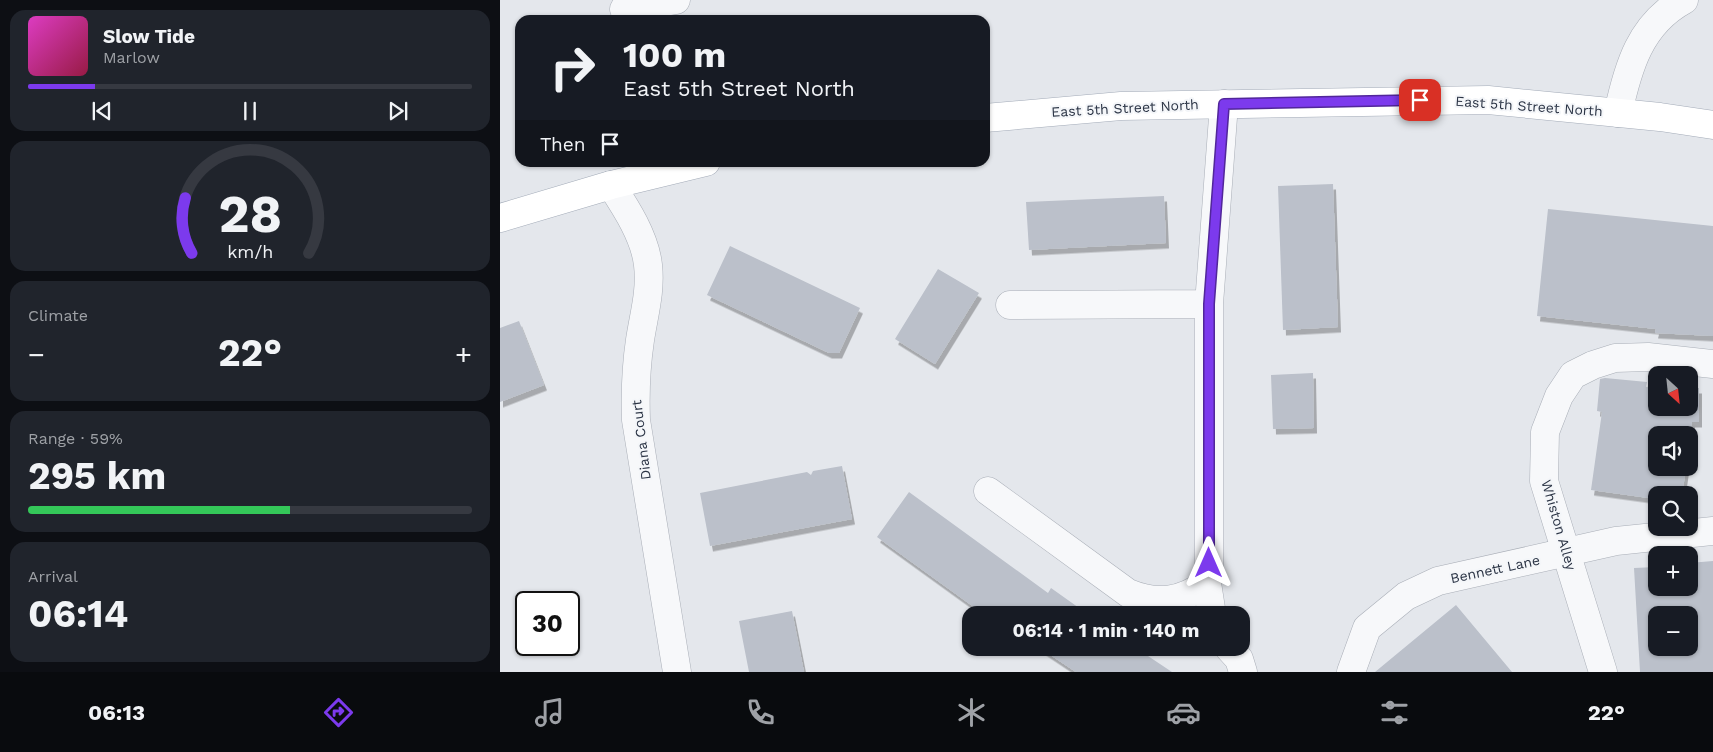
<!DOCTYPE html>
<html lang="en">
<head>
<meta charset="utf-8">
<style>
  body { margin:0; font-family:"Work Sans",sans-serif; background:#20242c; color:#f1f3f6; height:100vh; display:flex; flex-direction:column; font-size:19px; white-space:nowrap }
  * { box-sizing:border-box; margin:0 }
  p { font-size:16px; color:#9ea1a6 }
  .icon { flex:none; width:28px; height:28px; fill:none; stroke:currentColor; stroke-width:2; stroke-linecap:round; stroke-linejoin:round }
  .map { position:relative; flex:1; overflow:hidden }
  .sheet { display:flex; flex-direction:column; gap:10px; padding:10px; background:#0d0f14; width:500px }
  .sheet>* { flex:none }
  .hud { position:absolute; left:15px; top:15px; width:475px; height:152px; border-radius:15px; box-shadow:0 1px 4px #0004; background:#171b24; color:#f1f3f6; overflow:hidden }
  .needle { width:32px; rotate:153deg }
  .controls { position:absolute; left:1148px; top:366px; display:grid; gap:10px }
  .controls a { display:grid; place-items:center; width:50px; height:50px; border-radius:10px; background:#171b24; box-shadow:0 1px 4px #0004; font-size:25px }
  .speed { position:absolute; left:15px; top:591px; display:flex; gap:10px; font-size:25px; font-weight:700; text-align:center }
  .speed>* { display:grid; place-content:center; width:65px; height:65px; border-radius:50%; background:#171b24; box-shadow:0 1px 4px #0004; line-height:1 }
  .speed .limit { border:2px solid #111; border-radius:8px; background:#fff; color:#111 }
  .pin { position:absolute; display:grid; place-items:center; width:42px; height:42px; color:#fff; margin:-21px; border-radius:10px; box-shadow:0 2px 8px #0006 }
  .me { position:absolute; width:55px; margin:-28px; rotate:0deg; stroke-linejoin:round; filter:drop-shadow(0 0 4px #0008) }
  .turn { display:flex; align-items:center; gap:18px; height:105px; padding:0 25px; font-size:22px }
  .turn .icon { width:65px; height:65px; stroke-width:2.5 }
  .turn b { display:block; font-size:35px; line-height:42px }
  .then { display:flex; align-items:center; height:48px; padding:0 25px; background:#0003; gap:10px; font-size:19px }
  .big { font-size:38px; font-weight:700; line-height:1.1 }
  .sheet .card { flex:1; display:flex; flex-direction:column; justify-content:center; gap:8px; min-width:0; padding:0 18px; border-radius:15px; background:#20242c }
  .sheet .dial { align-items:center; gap:0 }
  .dial svg { height:130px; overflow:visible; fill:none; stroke:#363941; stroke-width:7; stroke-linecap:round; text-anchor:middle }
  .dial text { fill:#f1f3f6; stroke:none }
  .song { display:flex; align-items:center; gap:15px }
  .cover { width:60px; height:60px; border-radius:8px; background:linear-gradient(135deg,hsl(310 70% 55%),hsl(340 70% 35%)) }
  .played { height:5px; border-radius:2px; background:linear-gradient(90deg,#7c3aed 15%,#363941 15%) }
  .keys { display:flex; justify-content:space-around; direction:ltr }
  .heat { display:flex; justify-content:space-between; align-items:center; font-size:28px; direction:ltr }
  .charge { height:8px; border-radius:4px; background:linear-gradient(90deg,#34c759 59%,#363941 0) }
  .trip { position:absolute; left:462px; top:606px; width:288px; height:50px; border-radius:15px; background:#171b24; box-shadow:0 1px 4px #0004; font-weight:700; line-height:50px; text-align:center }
  .tab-bar { display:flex; height:80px; justify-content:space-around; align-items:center; background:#090b0e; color:#9ea1a6 }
  .tab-bar .icon { width:35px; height:35px }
  .tab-bar .active { color:#7c3aed }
  .tab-bar b { font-size:22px; color:#f1f3f6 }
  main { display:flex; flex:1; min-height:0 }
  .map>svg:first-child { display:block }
  .building { fill:#bbc0ca; fill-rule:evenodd; filter:url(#shadow) }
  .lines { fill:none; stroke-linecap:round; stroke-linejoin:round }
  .minor-casing { stroke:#a9aeb7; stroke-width:29 }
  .major-casing { stroke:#a3abb8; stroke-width:29 }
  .minor { stroke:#f7f8fa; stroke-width:28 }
  .major { stroke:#fff; stroke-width:28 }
  .route-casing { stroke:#51269a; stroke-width:12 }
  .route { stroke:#7c3aed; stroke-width:9 }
  .labels { text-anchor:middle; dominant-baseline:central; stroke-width:4; stroke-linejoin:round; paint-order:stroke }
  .street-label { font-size:14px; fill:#2b3445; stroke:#f4f6f9 }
</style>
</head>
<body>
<main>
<section class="sheet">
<div class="card">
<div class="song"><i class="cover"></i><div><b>Slow Tide</b><p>Marlow</p></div></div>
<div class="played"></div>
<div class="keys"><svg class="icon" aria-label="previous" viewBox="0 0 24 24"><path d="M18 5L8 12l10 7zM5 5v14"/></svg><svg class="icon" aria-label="pause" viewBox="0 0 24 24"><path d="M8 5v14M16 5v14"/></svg><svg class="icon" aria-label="next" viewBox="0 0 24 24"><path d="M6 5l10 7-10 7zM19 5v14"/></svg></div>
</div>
<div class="card dial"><svg viewBox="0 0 100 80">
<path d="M14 69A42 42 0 1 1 86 69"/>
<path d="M14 69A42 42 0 0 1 10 35" stroke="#7c3aed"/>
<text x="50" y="56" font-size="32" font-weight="700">28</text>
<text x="50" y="72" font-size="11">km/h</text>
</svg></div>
<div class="card"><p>Climate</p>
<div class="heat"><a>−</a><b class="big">22°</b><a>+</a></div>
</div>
<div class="card"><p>Range · 59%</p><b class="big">295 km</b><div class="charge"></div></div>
<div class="card"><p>Arrival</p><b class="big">06:14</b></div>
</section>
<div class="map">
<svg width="1213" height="672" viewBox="0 0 1213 672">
  <defs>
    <filter id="shadow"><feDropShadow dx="3" dy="5.5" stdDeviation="0" flood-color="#0004"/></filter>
  </defs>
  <rect width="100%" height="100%" fill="#e4e7ec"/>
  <path class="building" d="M833,184l5,143 -55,3 -5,-144z
    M664,196l2,47 -137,7 -3,-48z
    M1048,209l165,17v110l-58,-3 1,-4 -119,-13z
    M230,246l130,62 -21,45h-10l-122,-58z
    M438,269l41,24 -44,71 -40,-25z
    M19,321l25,64 -44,17v-74z
    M813,373l1,55 -41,1 -2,-54z
    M1105,378l42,4 -1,5 10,1v20h33v-20h10v34h-7l-3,23v-10h-33v33h30l-4,27h-26v4l-65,-9 11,-78 -5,-1 3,-32z
    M342,466l10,53 -142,27 -10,-53 107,-21 4,3 2,-4z
    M409,492l139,101 3,-5 38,27h-104l-108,-78z
    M1213,561v111h-73l-6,-104 22,-1v21h33v-25zM1156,615h33v33h-33z
    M956,605l56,67h-137z
    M292,611l12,61h-55l-10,-51z
    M540,648h96l36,24h-96z"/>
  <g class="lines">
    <defs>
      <path id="minor" d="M124,9l52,-9
        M1118,113c10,-46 22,-89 66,-113
        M111,185c15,23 34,52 37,80 3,26 -4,49 -8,75 -4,27 -5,53 -4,80l41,252
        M510,305l199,-1
        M488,491l140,102c29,12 53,9 79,-10
        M712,615l-5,-32 2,-20v-259l15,-200
        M729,648l10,11 4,13
        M851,672l16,-44 39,-32 32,-15 178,-40 97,-10
        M1103,672l-59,-191 1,-49 14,-36 14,-21 20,-10 22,-7 33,-1 65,7"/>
      <path id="major" d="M485,118l136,-12 367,-6 172,17 53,8
        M0,218l111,-33 95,-23"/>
    </defs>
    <use href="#minor" class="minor-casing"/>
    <use href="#major" class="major-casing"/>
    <use href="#minor" class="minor"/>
    <use href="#major" class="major"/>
  </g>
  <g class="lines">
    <defs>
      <path id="route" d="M709,563v-259l15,-200 196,-4"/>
    </defs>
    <use href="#route" class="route-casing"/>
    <use href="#route" class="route"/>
  </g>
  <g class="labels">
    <g class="street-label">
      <text transform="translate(1029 106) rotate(4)">East 5th Street North</text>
      <text transform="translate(625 108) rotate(-3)">East 5th Street North</text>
      <text transform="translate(141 440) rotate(-97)">Diana Court</text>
      <text transform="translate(1059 525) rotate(74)">Whiston Alley</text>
      <text transform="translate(995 569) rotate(-12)">Bennett Lane</text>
    </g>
  </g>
</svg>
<div class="controls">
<a><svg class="needle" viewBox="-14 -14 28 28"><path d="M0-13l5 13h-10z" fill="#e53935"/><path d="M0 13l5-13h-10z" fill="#9ea1a6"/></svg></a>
<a><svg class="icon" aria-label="sound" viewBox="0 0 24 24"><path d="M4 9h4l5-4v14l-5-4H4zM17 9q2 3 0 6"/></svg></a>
<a><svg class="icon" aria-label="search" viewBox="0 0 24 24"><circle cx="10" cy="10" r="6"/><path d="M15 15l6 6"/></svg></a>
<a>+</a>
<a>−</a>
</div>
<div class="speed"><div class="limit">30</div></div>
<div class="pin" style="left:920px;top:100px;background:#d93025"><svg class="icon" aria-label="arrive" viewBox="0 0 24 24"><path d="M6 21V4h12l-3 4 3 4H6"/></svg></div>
<svg class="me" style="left:709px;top:563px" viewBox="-20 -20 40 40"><path d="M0-17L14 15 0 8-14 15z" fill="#7c3aed" stroke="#fff" stroke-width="4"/></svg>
<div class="trip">06:14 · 1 min · 140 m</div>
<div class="hud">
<div class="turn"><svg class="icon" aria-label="right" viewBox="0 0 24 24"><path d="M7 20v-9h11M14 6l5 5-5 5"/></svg><div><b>100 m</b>East 5th Street North</div></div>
<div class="then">Then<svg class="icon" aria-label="arrive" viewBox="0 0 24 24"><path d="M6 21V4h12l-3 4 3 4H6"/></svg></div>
</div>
</div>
</main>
<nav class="tab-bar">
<b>06:13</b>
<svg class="icon active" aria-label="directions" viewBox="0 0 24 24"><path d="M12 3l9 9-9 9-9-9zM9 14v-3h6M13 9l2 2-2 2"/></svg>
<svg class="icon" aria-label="music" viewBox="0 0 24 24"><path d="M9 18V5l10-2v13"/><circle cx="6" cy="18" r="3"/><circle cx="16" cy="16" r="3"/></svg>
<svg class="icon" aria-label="phone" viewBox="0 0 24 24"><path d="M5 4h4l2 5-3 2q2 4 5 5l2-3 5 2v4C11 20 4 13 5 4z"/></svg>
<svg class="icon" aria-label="climate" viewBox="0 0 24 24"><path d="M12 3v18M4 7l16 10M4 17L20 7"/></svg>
<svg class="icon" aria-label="car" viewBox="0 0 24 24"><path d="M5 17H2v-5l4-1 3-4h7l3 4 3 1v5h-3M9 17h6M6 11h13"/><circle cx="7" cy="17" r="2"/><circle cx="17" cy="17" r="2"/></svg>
<svg class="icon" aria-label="filters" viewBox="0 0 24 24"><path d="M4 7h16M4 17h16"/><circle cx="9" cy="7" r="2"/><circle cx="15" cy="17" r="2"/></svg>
<b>22°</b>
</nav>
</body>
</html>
